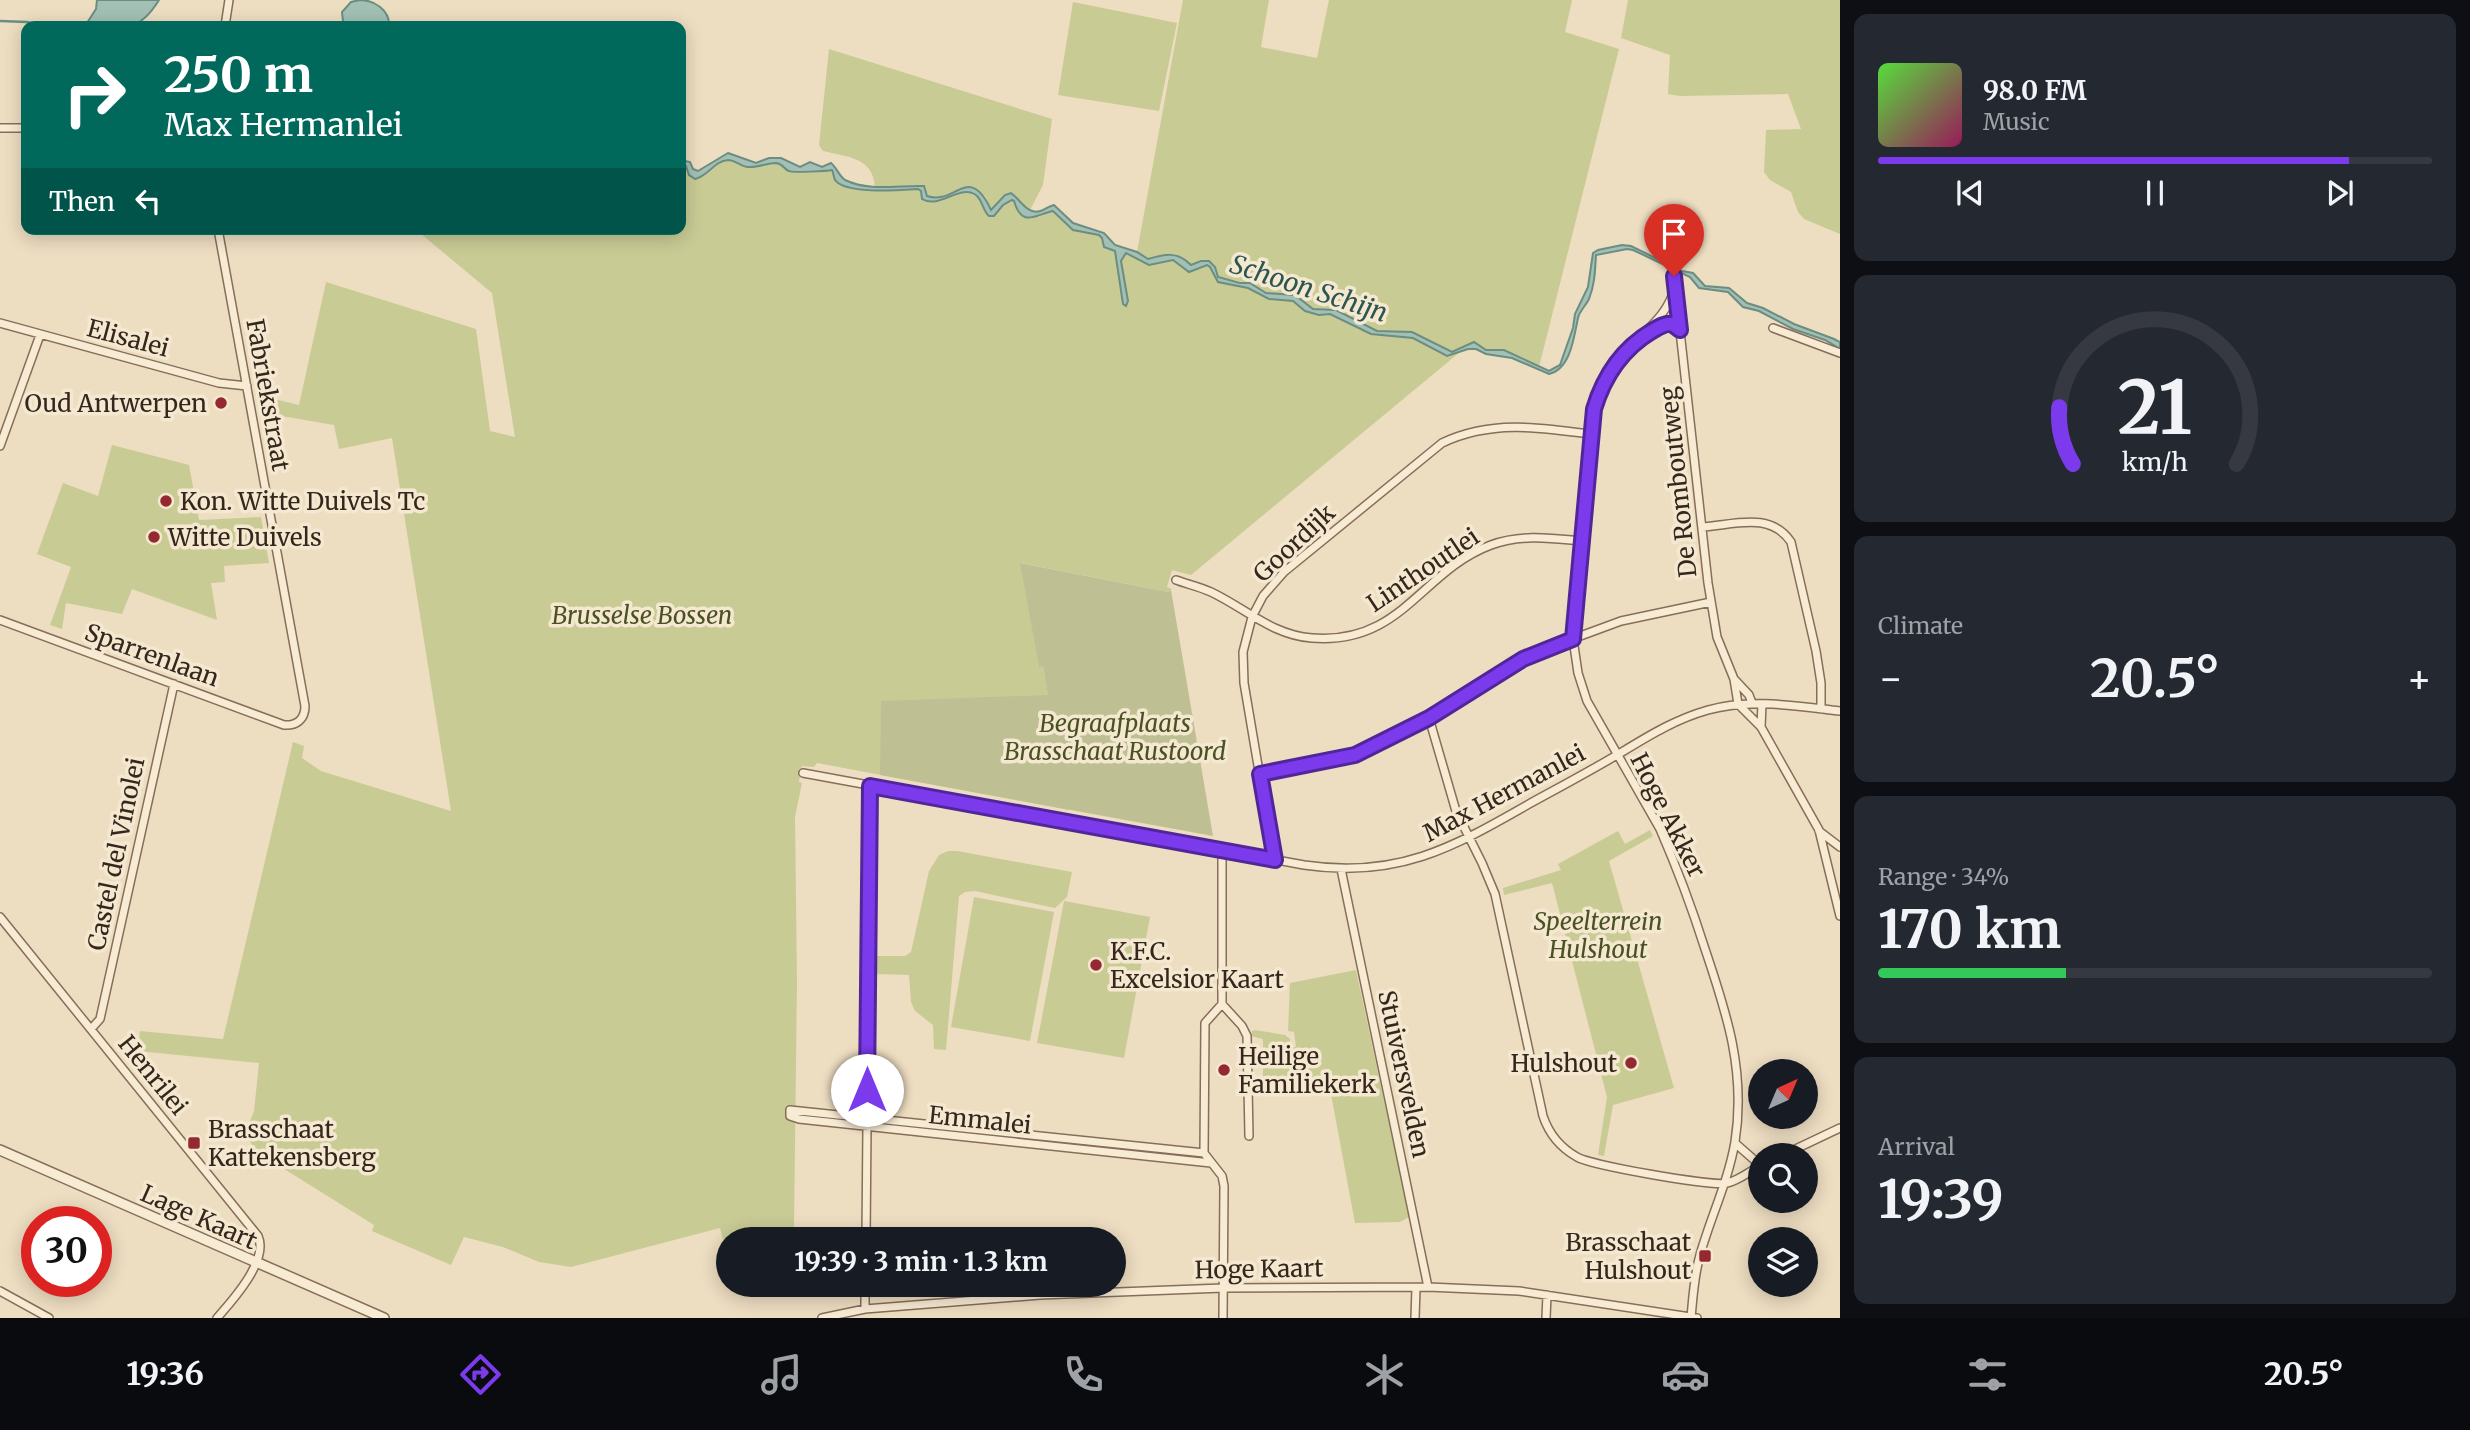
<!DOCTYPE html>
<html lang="en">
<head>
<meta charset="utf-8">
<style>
  body { margin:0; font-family:Merriweather,serif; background:#242831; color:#f1f3f6; height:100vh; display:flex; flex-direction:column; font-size:26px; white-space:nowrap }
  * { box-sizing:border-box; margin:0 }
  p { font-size:23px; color:#9ea1a6 }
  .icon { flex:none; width:38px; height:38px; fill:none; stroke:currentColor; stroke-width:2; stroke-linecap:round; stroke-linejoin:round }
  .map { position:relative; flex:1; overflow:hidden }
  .drawer { display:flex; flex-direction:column; gap:14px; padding:14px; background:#0d0f14; width:630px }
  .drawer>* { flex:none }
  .top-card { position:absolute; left:21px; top:21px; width:665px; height:214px; border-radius:14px; box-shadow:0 4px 18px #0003; background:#00695c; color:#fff; overflow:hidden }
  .needle { width:46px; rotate:44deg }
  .fabs { position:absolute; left:1748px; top:1059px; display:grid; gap:14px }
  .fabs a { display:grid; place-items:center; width:70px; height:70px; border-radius:50%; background:#171b24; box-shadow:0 4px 18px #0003; font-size:35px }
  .speed { position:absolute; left:21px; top:1206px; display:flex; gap:14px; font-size:35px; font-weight:700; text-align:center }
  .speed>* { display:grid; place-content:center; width:91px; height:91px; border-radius:50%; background:#171b24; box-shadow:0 4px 18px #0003; line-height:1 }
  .speed .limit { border:10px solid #d22; background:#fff; color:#111 }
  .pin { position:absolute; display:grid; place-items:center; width:60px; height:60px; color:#fff; margin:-72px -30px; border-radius:50% 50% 50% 0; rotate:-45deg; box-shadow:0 0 7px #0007 }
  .pin .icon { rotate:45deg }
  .me { position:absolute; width:77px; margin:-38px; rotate:0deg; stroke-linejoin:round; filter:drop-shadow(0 0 5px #0008) }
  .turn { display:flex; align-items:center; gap:24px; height:147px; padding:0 28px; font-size:32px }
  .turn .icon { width:91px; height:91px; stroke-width:2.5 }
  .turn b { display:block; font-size:49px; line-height:60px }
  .then { display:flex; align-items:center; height:66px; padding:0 28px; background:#0003; gap:14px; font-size:26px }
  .big { font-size:52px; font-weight:700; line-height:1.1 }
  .drawer .tile { flex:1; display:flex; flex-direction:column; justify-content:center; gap:10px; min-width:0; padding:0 24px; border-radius:14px; background:#242831 }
  .drawer .dial { align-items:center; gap:0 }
  .dial svg { height:182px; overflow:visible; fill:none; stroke:#363941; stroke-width:7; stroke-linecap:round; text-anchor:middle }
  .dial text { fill:#f1f3f6; stroke:none }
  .song { display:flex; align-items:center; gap:21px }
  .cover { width:84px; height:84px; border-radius:10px; background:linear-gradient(135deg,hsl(110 70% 55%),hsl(330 70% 35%)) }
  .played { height:7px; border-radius:4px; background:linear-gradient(90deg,#7c3aed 85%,#363941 85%) }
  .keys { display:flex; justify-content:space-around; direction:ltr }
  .heat { display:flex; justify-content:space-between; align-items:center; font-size:38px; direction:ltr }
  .charge { height:10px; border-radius:5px; background:linear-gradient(90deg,#34c759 34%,#363941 0) }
  .trip { position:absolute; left:716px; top:1227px; width:410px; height:70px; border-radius:35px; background:#171b24; box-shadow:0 4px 18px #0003; font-weight:700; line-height:70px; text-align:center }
  .tabs { display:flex; height:112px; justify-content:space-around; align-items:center; background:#090b0e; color:#9ea1a6 }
  .tabs .icon { width:49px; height:49px }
  .tabs .on { color:#7c3aed }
  .tabs b { font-size:32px; color:#f1f3f6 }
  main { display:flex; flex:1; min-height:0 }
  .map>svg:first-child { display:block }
  .green { fill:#c9cb95 }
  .cemetery { fill:#bec094 }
  .water { fill:#a3c0b5; stroke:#6b8d82; stroke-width:2 }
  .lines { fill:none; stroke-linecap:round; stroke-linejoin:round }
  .stream { stroke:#6b8d82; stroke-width:2.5 }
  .minor-casing { stroke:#866e59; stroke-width:10 }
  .tertiary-casing { stroke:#866e59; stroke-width:12 }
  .minor { stroke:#f8ebd4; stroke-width:7 }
  .tertiary { stroke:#f8ebd4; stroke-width:9 }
  .route-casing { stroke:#51269a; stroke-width:18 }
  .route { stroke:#7c3aed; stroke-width:12 }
  .poi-dot { fill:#952932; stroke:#f5e8d0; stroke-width:2.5 }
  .labels { text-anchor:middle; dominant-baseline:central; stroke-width:7; stroke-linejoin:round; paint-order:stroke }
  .street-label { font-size:24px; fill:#36271d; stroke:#f5e8d0 }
  .poi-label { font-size:24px; fill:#36271d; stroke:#f5e8d0; text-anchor:start }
  .park-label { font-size:24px; font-style:italic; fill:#4a5224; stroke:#f5e8d0 }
  .water-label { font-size:26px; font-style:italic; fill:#2c5650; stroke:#f5e8d0 }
</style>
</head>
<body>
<main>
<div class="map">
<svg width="1840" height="1318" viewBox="0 0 1840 1318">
  <rect width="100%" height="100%" fill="#edddc1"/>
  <path class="green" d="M1183,0h86l-8,47 56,11 12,-58h243l-7,32 54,17 -80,318 -35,-17h-18l-12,-8 -22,10 -40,-20 -35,-1 -41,-21 -23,-1 -15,-12 -32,-4 -12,-9 -36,-7c-8,-19 -9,-17 -28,-12l-5,-6h-37l-11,-7z
    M1628,0h212v234l-36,-15 -6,-7 -7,-20 -21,-12 -6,-8 2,-42 35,-1 -13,-35 -108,2 -12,-2 2,-39 -49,-17z
    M1073,2l104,21 -18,88 -101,-16z
    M829,49l223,70 -9,66 -13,25 -5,-2 -10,-13 -24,15 -6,-14 -27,-6 -21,8 -10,-2 -3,-10 -49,1c-2,-30 -28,-30 -52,-36l-4,-6z
    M726,160c8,1 14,6 21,7 18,2 27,-12 42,4 15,-1 29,2 44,-1 0,2 1,8 2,10 12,15 67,11 83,9l3,2v5l18,6 28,-10 12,6 6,15 4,3h5l9,-11 9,-5 12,17h15l13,-7 21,20 26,5 3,3 1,6 28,10 15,10c16,1 28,-11 39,6l6,2 16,-7 3,2 8,15 30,6 21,11 24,2 12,10 14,4 11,-1 41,20 42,4 34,18 13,-4 -269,223 -19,-5 -5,17 5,2 -4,3 -147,-29 18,103h4l26,144 -252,-47 -3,4 -12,-1 -3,16 3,1 -7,34 2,165 -3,245 -48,12h-18v4l-4,1 -4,-16 -149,39 -32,-5 -36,-15 -39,-10 -13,28 -79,-34 2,-6 -117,-73 -12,-18 9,-23 5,-48 -121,-12 2,-20 83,8 70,-297 11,4 -2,12 19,13 130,40 -59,-373 -53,11 -5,-24 -70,-12 2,-16 33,8 27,-123 150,47 14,102 25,6 -23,-144 -77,-64h266v-64l5,1 9,13c13,-2 19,-14 31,-19z
    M112,445l77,20 10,55 62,-3 8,46 -45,3 1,16 -14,1 6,37 -85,-31 -10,25 -56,-11 -4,26 -12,-4 21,-58 -34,-13 26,-71 35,13z
    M1650,830l3,6 -44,25 65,227 -61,17 -9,51 -6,-1 9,-58 -55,-214 -48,12 -1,-7 58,-18 -3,-6 60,-33 7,13z
    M948,851h9l115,21 -5,25 -12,11 -80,-17 -10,1 -6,4 -13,154 -12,-1 -1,-24 -18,-14 -4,-9 -2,-27 -33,-1 1,-18h28l6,-4 18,-81 10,-16z
    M974,897l80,15 -24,129 -79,-14z
    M1064,901l86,16 -26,141 -87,-15z
    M1356,970l53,247 -9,5 -45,1 -27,-145h-65v-39l-12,-3 1,-5 3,-1 30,5 5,4v8h6l-2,-15 -6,-1 2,-48z"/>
  <path class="cemetery" d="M1020,563l148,29 3,-2 42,246 -333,-61 1,-74 167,-6 -5,-29 -4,1z"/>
  <path class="water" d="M97,0h62c-21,34 -36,29 -72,23l9,-14z
    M360,0c14,0 30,10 29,26h-41l-5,-5 -1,-9 9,-10z
    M728,153l28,10 13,-5h12l19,9 10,-5 12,5 9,-4c6,5 8,13 14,17 25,12 53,5 79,6l3,10c28,10 42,-34 64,14l14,-15 6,-2c10,7 17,24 32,17 4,-2 7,-4 11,-5l19,18 31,10 11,12 22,7 11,7c18,-5 29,-8 43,6l10,-4h8l6,6 3,10 22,6h10l16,10 29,2 18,14 23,1 41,21 35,1 40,20 22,-10 12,8h18l45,21 11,-6 13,-37 2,-14 13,-27 5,-34 5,-3 24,-5 9,1 51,25 11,2 12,13 24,2 18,15 16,5 31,16 40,15 6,3v7l-15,-9 -32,-11 -34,-18 -16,-4 -15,-15 -29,-4 -9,-11 -57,-27 -6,-1 -31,6c-1,15 -1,29 -7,44 -3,6 -10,13 -11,19 -4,18 -7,51 -29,56l-37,-16 -26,-4 -10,-5h-8l-21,7 -34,-18 -42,-4 -41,-20 -11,1 -14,-4 -12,-10 -24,-2 -21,-11 -30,-6 -8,-15 -3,-2 -18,7 -16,-12 -24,5 -23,-12 -5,8 7,40 -2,5 -3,-2 -8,-53 -11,-4 -2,-9 -3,-3 -26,-5 -20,-19c-18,4 -31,17 -39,-10l-2,-1 -9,5 -9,11h-5c-6,-5 -6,-14 -12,-20 -16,-14 -37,14 -55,3l-1,-8 -3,-2c-16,1 -72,6 -83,-9 -1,-2 -2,-9 -3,-10 -4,1 -40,3 -43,1 -6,-2 -5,-7 -13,-8 -10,0 -18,5 -28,4 -7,0 -12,-7 -20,-7 -14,1 -19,16 -33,19l-6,-4 -3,-9 -5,-1v-5l9,2 3,7 5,2z"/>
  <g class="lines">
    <path class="stream" d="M0,21l27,1 19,4"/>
    <defs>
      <path id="minor" d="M225,26l4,-26
        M0,128h26
        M1674,277l34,306 9,54 17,42 4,25 23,23 58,103 21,86
        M1675,286c-7,32 -33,46 -53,69 -14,16 -22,34 -28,54l-21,230 5,34 9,28 73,128c17,39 32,79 45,120 22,65 41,123 30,193 -7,40 -24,74 -35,113 -6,21 -7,41 -9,63
        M0,323l219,60 28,3
        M1773,328l67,25
        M1649,333l20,-10 11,7
        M0,446l40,-111
        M1702,527c32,-2 68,-16 89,15l25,109 5,32v26
        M1176,580c11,4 24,7 35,12 34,16 61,43 101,46 90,7 109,-67 179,-93 30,-11 59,-7 90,-4
        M0,620l284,105c13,1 21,-6 21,-19l-87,-477
        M1735,680l14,15 3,8
        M1429,718l27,93 26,52 13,31 48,222c6,18 18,32 34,41 13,8 136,30 150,26 11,-2 23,-12 33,-17
        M1761,727l1,-23
        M803,773l501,92c93,14 148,-17 225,-61 31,-17 63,-34 93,-52 28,-17 54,-33 86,-42 43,-12 88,-4 132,1
        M1260,774l95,-19 74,-37 94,-59 22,-10 76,-28 90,-19
        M1819,831l21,16
        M1222,851v153l20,22 5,10 2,100
        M1274,860l-30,-177 -1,-31 9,-35 11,-21 21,-24 158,-129c48,-23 97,-16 148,-9
        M1341,869l87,418
        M0,917l258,319c11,24 -25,64 -41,82
        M1222,1004l-17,19 -1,130 18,23 2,10 -1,132
        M91,1029l9,-10 74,-335
        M790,1110v6l9,3 412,44
        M790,1110l414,43
        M1735,1143l25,22
        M1783,1155l57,-27
        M866,1239l4,-453
        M0,1291l49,27
        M865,1309v-25
        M822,1318l43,-9 175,-14 183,-7 205,-1 91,4 178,27
        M1415,1318l1,-30
        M1546,1318l1,-23"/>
      <path id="tertiary" d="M0,1150l384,168"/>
    </defs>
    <use href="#minor" class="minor-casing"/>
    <use href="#tertiary" class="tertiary-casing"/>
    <use href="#minor" class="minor"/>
    <use href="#tertiary" class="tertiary"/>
  </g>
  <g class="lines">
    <defs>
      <path id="route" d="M867,1090l3,-304 405,74 -15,-86 95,-19 74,-37 94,-59 50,-20 21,-230c10,-33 28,-60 58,-78 7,-4 13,-8 20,-7l8,6 -6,-54"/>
    </defs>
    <use href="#route" class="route-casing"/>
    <use href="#route" class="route"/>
  </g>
  <g class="poi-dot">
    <circle cx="221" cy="403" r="7"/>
    <circle cx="166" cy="501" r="7"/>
    <circle cx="154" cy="537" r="7"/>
    <circle cx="1096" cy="965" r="7"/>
    <circle cx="1631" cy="1063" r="7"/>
    <circle cx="1224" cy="1070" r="7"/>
    <rect x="187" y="1136" width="14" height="14" rx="3.5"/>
    <rect x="1698" y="1249" width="14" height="14" rx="3.5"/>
  </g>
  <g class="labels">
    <g class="street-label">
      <text transform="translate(128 338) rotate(15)">Elisalei</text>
      <text transform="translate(268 395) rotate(80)">Fabriekstraat</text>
      <text transform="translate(1678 482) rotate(-96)">De Romboutweg</text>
      <text transform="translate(1294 543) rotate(-43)">Goordijk</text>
      <text transform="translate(1423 570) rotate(-34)">Linthoutlei</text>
      <text transform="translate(152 655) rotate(20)">Sparrenlaan</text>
      <text transform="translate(1504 793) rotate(-28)">Max Hermanlei</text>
      <text transform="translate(1668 815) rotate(63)">Hoge Akker</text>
      <text transform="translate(116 854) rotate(-78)">Castel del Vinolei</text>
      <text transform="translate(1404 1074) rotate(78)">Stuiversvelden</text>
      <text transform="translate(153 1075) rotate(51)">Henrilei</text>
      <text transform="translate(980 1120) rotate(6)">Emmalei</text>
      <text transform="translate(199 1217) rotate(24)">Lage Kaart</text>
      <text transform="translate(1259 1269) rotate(-1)">Hoge Kaart</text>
    </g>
    <g class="poi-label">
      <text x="207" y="403" text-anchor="end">Oud Antwerpen</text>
      <text x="180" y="501">Kon. Witte Duivels Tc</text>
      <text x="168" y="537">Witte Duivels</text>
      <text x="1110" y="951">K.F.C.<tspan x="1110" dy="28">Excelsior Kaart</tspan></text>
      <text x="1238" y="1056">Heilige<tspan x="1238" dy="28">Familiekerk</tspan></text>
      <text x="1617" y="1063" text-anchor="end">Hulshout</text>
      <text x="208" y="1129">Brasschaat<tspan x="208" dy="28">Kattekensberg</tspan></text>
      <text x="1691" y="1242" text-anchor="end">Brasschaat<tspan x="1691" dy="28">Hulshout</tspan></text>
    </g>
    <g class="park-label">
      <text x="642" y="615">Brusselse Bossen</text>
      <text x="1115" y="723">Begraafplaats<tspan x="1115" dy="28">Brasschaat Rustoord</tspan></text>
      <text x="1598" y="921">Speelterrein<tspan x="1598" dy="28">Hulshout</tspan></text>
    </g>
    <g class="water-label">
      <text transform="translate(1309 288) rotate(18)">Schoon Schijn</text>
    </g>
  </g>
</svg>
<div class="fabs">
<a><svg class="needle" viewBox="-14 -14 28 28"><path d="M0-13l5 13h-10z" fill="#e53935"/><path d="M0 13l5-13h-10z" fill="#9ea1a6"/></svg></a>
<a><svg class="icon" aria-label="search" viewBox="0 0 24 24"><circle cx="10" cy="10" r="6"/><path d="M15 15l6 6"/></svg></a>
<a><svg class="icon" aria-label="layers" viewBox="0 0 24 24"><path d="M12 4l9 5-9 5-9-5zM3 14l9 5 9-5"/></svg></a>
</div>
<div class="speed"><div class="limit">30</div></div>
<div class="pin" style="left:1674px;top:276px;background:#d93025"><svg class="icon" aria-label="arrive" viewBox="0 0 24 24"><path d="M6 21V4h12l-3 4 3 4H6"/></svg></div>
<svg class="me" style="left:867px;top:1090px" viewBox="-20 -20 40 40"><circle r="19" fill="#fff"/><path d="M0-13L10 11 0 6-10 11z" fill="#7c3aed"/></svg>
<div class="trip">19:39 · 3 min · 1.3 km</div>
<div class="top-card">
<div class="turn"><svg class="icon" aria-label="right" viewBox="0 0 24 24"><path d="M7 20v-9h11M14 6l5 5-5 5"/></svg><div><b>250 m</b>Max Hermanlei</div></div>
<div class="then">Then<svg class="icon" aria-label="left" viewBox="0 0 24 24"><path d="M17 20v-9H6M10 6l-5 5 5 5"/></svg></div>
</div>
</div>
<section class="drawer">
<div class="tile">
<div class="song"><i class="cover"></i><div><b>98.0 FM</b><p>Music</p></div></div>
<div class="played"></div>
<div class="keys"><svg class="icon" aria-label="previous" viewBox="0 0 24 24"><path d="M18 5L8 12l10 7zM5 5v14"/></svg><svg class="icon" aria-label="pause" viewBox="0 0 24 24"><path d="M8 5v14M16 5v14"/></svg><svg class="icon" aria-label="next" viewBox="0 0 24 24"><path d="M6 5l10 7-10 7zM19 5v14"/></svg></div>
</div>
<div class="tile dial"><svg viewBox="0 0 100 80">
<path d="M14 69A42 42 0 1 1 86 69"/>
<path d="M14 69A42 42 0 0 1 8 44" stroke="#7c3aed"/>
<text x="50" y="56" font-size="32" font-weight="700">21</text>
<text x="50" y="72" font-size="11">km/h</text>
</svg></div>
<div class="tile"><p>Climate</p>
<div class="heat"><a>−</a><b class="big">20.5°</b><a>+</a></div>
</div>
<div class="tile"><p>Range · 34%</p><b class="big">170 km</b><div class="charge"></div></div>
<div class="tile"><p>Arrival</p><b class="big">19:39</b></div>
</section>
</main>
<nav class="tabs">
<b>19:36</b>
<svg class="icon on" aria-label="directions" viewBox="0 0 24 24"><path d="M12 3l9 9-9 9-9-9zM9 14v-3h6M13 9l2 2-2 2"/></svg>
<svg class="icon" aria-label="music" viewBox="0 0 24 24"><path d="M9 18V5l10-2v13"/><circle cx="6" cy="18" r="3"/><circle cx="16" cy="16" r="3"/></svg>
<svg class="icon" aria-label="phone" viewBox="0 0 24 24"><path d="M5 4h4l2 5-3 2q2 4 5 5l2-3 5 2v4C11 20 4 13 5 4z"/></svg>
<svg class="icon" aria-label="climate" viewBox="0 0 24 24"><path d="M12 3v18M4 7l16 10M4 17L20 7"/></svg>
<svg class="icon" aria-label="car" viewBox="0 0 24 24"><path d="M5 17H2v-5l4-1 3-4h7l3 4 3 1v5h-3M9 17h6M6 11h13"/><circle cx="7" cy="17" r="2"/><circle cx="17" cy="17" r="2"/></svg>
<svg class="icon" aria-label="filters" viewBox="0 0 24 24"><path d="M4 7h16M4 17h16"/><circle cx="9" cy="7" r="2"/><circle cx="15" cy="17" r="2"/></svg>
<b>20.5°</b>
</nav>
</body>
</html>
